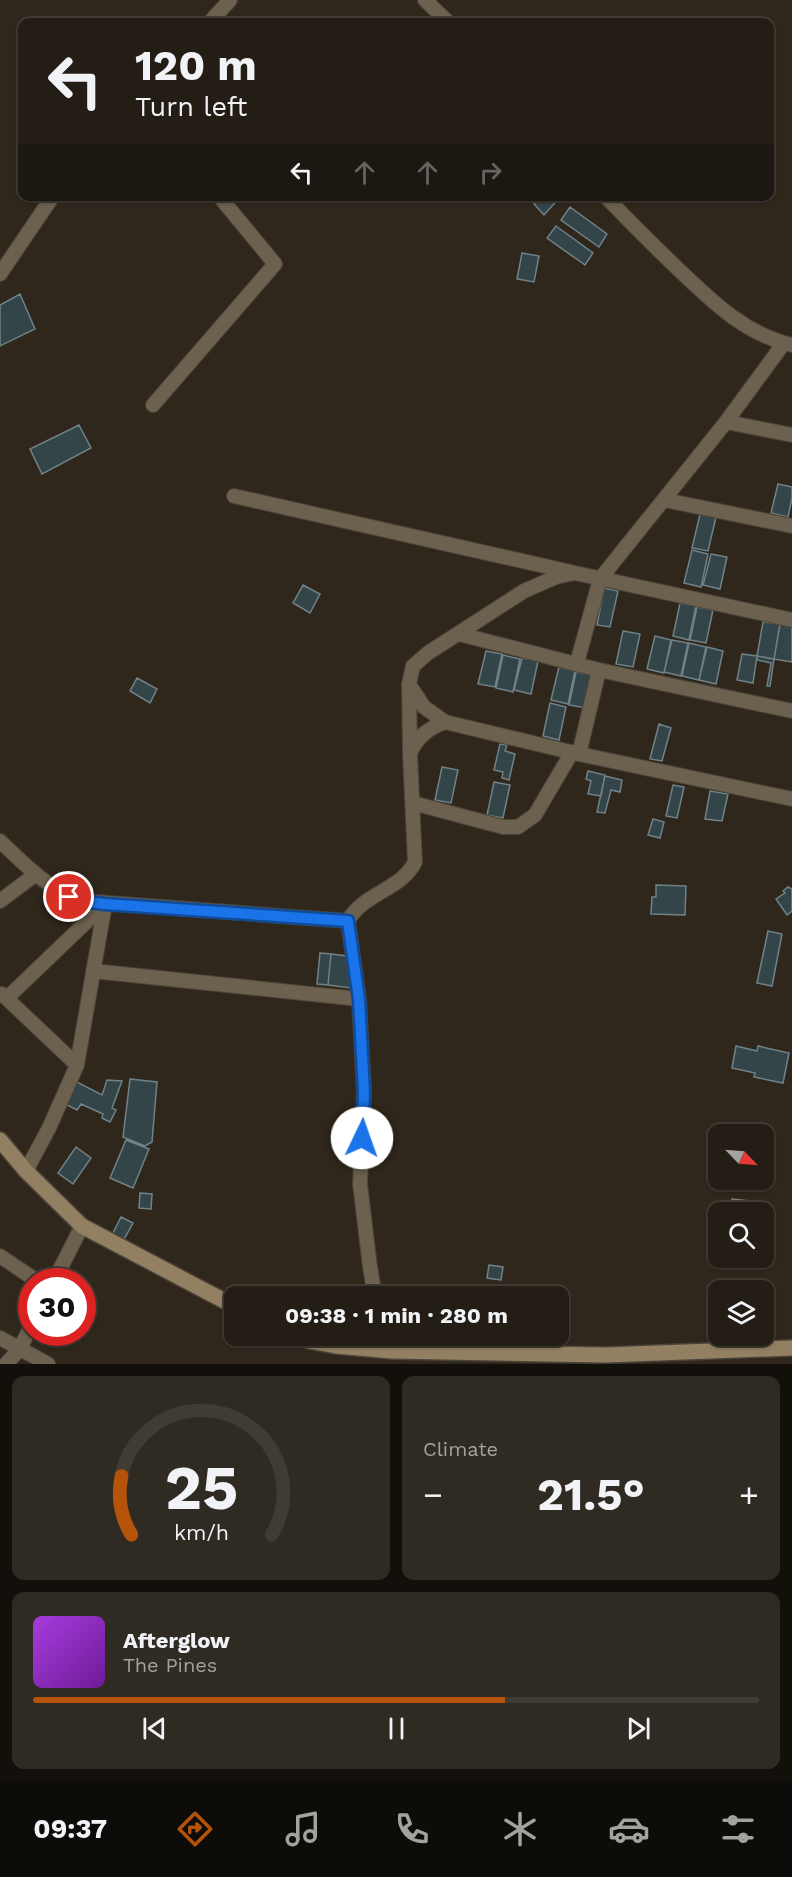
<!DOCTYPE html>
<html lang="en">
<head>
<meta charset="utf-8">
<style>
  body { margin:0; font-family:"Work Sans",sans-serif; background:#2f2a22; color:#f1f3f6; height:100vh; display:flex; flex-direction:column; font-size:22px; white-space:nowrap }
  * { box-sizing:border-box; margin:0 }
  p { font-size:20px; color:#a3a2a0 }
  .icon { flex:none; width:33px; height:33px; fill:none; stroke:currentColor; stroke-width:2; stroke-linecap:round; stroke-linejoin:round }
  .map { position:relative; height:1364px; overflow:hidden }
  .drawer { display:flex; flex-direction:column; gap:12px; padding:12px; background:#13100c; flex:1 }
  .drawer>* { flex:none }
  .guide { position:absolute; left:18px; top:18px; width:756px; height:183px; border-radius:12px; box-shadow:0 2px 4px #0004,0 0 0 2px #403b34; background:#231d15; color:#f1f3f6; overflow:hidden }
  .needle { width:39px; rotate:115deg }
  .buttons { position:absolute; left:708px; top:1124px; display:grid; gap:12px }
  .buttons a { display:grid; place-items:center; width:66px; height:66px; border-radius:12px; background:#231d15; box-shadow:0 2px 4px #0004,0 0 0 2px #403b34; font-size:30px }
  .speed { position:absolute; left:18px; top:1268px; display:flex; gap:12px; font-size:30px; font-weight:700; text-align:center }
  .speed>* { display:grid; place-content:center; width:78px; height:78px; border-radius:50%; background:#231d15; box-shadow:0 2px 4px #0004,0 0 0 2px #403b34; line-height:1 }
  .speed .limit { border:9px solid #d22; background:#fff; color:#111 }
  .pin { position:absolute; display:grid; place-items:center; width:51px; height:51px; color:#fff; margin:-26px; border:3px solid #fff; border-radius:50%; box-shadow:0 2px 6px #0007 }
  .me { position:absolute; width:66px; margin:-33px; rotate:3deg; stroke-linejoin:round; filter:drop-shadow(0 0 4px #0008) }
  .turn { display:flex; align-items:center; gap:21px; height:126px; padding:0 18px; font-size:27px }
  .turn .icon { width:78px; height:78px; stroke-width:2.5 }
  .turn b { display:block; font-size:42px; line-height:51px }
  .lanes { display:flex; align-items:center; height:57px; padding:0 18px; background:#0003; justify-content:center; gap:30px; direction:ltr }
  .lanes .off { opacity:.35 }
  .big { font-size:45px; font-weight:700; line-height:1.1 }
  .drawer .tile { flex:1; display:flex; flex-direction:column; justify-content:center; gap:9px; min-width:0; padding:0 21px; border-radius:12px; background:#2f2a22 }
  .drawer .dial { align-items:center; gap:0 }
  .dial svg { height:156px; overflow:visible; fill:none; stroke:#403b34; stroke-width:7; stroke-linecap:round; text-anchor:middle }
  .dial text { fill:#f1f3f6; stroke:none }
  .song { display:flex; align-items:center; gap:18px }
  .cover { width:72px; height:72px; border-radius:9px; background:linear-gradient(135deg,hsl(280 70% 55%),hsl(280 70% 35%)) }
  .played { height:6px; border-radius:3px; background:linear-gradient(90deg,#b45309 65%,#403b34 65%) }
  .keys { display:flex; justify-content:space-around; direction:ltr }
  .heat { display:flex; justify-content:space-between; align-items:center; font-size:33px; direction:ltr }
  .drawer .tiles { flex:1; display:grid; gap:12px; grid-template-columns:1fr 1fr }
  .tile:last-child { grid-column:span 2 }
  .trip { position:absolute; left:224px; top:1286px; width:345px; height:60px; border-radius:12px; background:#231d15; box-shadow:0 2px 4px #0004,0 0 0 2px #403b34; font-weight:700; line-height:60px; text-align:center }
  .tab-bar { display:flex; height:96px; justify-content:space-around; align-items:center; background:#0e0c08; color:#a3a2a0 }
  .tab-bar .icon { width:42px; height:42px }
  .tab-bar .selected { color:#b45309 }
  .tab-bar b { font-size:27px; color:#f1f3f6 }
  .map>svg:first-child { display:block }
  .building { fill:#344549; stroke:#708288; stroke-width:1.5 }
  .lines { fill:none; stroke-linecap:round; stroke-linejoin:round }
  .street-casing { stroke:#4a4338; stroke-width:16 }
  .secondary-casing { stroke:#4a4338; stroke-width:18 }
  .street { stroke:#6c604e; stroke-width:14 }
  .secondary { stroke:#937f62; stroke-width:15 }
  .route-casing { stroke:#114b97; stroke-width:15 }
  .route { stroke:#1a73e8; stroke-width:10 }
</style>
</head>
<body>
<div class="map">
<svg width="792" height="1364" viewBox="0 0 792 1364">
  <rect width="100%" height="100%" fill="#2f271c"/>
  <path class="building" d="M541,196h20l-17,19 -10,-11z
    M570,207l37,27 -8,13 -38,-27z
    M556,226l37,27 -8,12 -38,-27z
    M522,253l17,3 -5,26 -17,-3z
    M20,294l15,35 -35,17v-41z
    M79,425l12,23 -49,26 -12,-25z
    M778,484l14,3v11l-4,19 -17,-4z
    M700,514l16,3 -8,34 -16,-3z
    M692,550l16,4 -7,33 -17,-4z
    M711,554l16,3 -7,32 -17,-4z
    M303,585l17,9 -10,19 -17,-10z
    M604,588l14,3 -8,36 -13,-2z
    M680,603l16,3 -7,34 -16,-4z
    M697,607l16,3 -7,33 -16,-3z
    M763,622l17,2 -6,35 -17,-3z
    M780,624l12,3v35l-18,-3z
    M623,631l17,3 -7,33 -17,-3z
    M655,636l16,4 -7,33 -17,-4z
    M672,640l16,3 -7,33 -17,-4z
    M689,643l17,4 -7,33 -17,-4z
    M707,647l16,4 -7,33 -17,-4z
    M486,651l16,3 -7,33 -17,-3z
    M742,654l15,2 -4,27 -16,-3z
    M503,655l17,4 -7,33 -17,-4z
    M757,656l17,3 -4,27h-3l4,-23 -14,-3z
    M522,658l16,3 -7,33 -17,-4z
    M559,667l16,4 -7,33 -17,-4z
    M576,672l16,3 -6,33 -17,-3z
    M137,678l20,11 -7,14 -20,-12z
    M550,703l16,4 -7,33 -16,-4z
    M659,724l12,4 -9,33 -12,-2z
    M500,744l7,1 -2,6 10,3 -6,26 -7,-2 1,-6 -9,-2z
    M442,767l16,3 -7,33 -16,-3z
    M588,771l17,4 -4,21 -13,-2 3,-13 -5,-2z
    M605,776l17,4 -2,12 -9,-2 -6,23 -8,-1z
    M494,782l16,3 -7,33 -16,-3z
    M673,785l11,2 -7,31 -11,-2z
    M710,791l18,3 -6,27 -17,-2z
    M653,819l11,3 -4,16 -12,-3z
    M656,885l30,1 -1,29 -34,-1 1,-17h4z
    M788,887l4,2v22l-5,4 -11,-16 9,-6 -2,-2z
    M768,931l14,3 -10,52 -15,-3z
    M320,953l11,1 -3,31 -11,-1z
    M331,954l17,2 3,32 -23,-3z
    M736,1046l21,5 1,-5 31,7 -6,30 -29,-6 1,-4 -23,-5z
    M130,1079l27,3 -5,60 -7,4 -22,-9z
    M107,1080l15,1 -10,27 4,2 -6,12 -8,-4 1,-4 -22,-10 -4,6 -12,-6 10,-23 27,14z
    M736,1123l24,4 -1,7h-25z
    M126,1140l23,9 -16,39 -23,-10z
    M76,1147l15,11 -18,26 -15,-11z
    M741,1179h21l-1,7 -21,-2z
    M140,1193l12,1 -1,15 -12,-1z
    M732,1199l27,3 -1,10h-27z
    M121,1217l12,6 -10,18 -11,-6z
    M489,1265l14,2 -2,13 -14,-2z"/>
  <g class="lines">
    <defs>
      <path id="street" d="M425,0l23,22
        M210,22l20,-22
        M605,196c24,25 48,49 73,73 34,32 66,65 114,76
        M0,274l53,-78
        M153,405l122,-141 -56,-68
        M726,422l58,-79
        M234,496l337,76
        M665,500l127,26
        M459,634l140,36 193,41
        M577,663l23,-84 126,-157 66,13
        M410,686l14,21 21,15 134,32 213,45
        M410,753c8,-17 19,-25 35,-31
        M579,754l20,-84
        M413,803l90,24h15l17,-12 37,-63
        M0,841c24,23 50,50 82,60l266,20c15,-28 53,-31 67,-59l-5,-108 -1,-70 4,-18 15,-13 96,-62 32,-14 19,-4 217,47
        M0,901l36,-27
        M348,921l11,78 5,93 -4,92 10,83 5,29
        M93,971l266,28
        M2,994l75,71
        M7,998l98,-94
        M26,1171l23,-43 28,-63 28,-161
        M0,1256l37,25
        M54,1281l28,-55
        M382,1335l3,16
        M0,1338l48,26
        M6,1364l13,-14 13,-25"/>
      <path id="secondary" d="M0,1140l26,31 56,55 152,80
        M295,1335l14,6 27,5 56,5 213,4 187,-7"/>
    </defs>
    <use href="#street" class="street-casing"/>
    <use href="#secondary" class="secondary-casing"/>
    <use href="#street" class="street"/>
    <use href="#secondary" class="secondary"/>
  </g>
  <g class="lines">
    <defs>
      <path id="route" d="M69,897l12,4 24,3 243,17 11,78 5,93 -2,46"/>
    </defs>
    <use href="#route" class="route-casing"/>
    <use href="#route" class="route"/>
  </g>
</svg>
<div class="buttons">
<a><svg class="needle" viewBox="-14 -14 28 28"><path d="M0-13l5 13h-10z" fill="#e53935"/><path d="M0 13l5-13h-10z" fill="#a3a2a0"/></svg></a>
<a><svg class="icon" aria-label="search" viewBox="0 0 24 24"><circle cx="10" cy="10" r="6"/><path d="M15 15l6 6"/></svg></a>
<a><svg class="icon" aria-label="layers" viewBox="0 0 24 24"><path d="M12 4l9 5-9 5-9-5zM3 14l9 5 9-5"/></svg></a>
</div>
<div class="speed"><div class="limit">30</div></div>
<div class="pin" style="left:69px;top:897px;background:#d93025"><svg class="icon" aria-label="arrive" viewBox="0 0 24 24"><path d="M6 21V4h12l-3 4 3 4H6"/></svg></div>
<svg class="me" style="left:362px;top:1138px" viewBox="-20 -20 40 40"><circle r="19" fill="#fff"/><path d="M0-13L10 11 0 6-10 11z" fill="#1a73e8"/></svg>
<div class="trip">09:38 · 1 min · 280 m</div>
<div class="guide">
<div class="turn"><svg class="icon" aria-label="left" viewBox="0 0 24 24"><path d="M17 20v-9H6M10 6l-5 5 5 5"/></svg><div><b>120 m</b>Turn left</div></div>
<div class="lanes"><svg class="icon" aria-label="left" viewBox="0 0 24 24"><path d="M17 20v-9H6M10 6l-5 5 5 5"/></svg><svg class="icon off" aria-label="ahead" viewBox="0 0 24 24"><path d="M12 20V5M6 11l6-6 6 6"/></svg><svg class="icon off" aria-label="ahead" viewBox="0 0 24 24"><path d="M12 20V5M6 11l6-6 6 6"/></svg><svg class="icon off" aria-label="right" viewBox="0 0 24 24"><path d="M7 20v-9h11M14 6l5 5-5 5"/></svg></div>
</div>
</div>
<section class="drawer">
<div class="tiles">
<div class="tile dial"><svg viewBox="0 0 100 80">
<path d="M14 69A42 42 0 1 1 86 69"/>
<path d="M14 69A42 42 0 0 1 9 39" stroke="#b45309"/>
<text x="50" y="56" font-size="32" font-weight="700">25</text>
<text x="50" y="72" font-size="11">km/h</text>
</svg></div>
<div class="tile"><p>Climate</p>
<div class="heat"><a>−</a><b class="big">21.5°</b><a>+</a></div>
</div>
<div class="tile">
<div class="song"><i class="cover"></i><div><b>Afterglow</b><p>The Pines</p></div></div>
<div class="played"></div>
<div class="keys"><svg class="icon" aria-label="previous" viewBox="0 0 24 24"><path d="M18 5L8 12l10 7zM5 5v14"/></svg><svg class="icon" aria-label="pause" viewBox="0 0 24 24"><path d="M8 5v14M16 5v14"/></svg><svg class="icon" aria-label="next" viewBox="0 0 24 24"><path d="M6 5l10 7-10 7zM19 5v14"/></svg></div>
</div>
</div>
</section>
<nav class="tab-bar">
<b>09:37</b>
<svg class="icon selected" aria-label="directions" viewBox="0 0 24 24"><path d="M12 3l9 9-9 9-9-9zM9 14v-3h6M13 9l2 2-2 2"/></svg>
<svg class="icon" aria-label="music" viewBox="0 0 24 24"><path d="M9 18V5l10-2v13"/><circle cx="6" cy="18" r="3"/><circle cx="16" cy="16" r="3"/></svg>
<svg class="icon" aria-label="phone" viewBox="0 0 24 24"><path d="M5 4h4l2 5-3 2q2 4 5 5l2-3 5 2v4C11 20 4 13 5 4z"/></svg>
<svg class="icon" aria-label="climate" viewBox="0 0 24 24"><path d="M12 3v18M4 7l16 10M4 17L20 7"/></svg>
<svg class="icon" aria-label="car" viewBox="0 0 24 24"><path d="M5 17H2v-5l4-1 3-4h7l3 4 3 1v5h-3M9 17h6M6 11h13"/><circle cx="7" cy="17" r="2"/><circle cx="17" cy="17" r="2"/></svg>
<svg class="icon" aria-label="filters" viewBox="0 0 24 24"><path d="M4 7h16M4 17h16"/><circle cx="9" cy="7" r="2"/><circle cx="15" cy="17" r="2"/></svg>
</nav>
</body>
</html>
